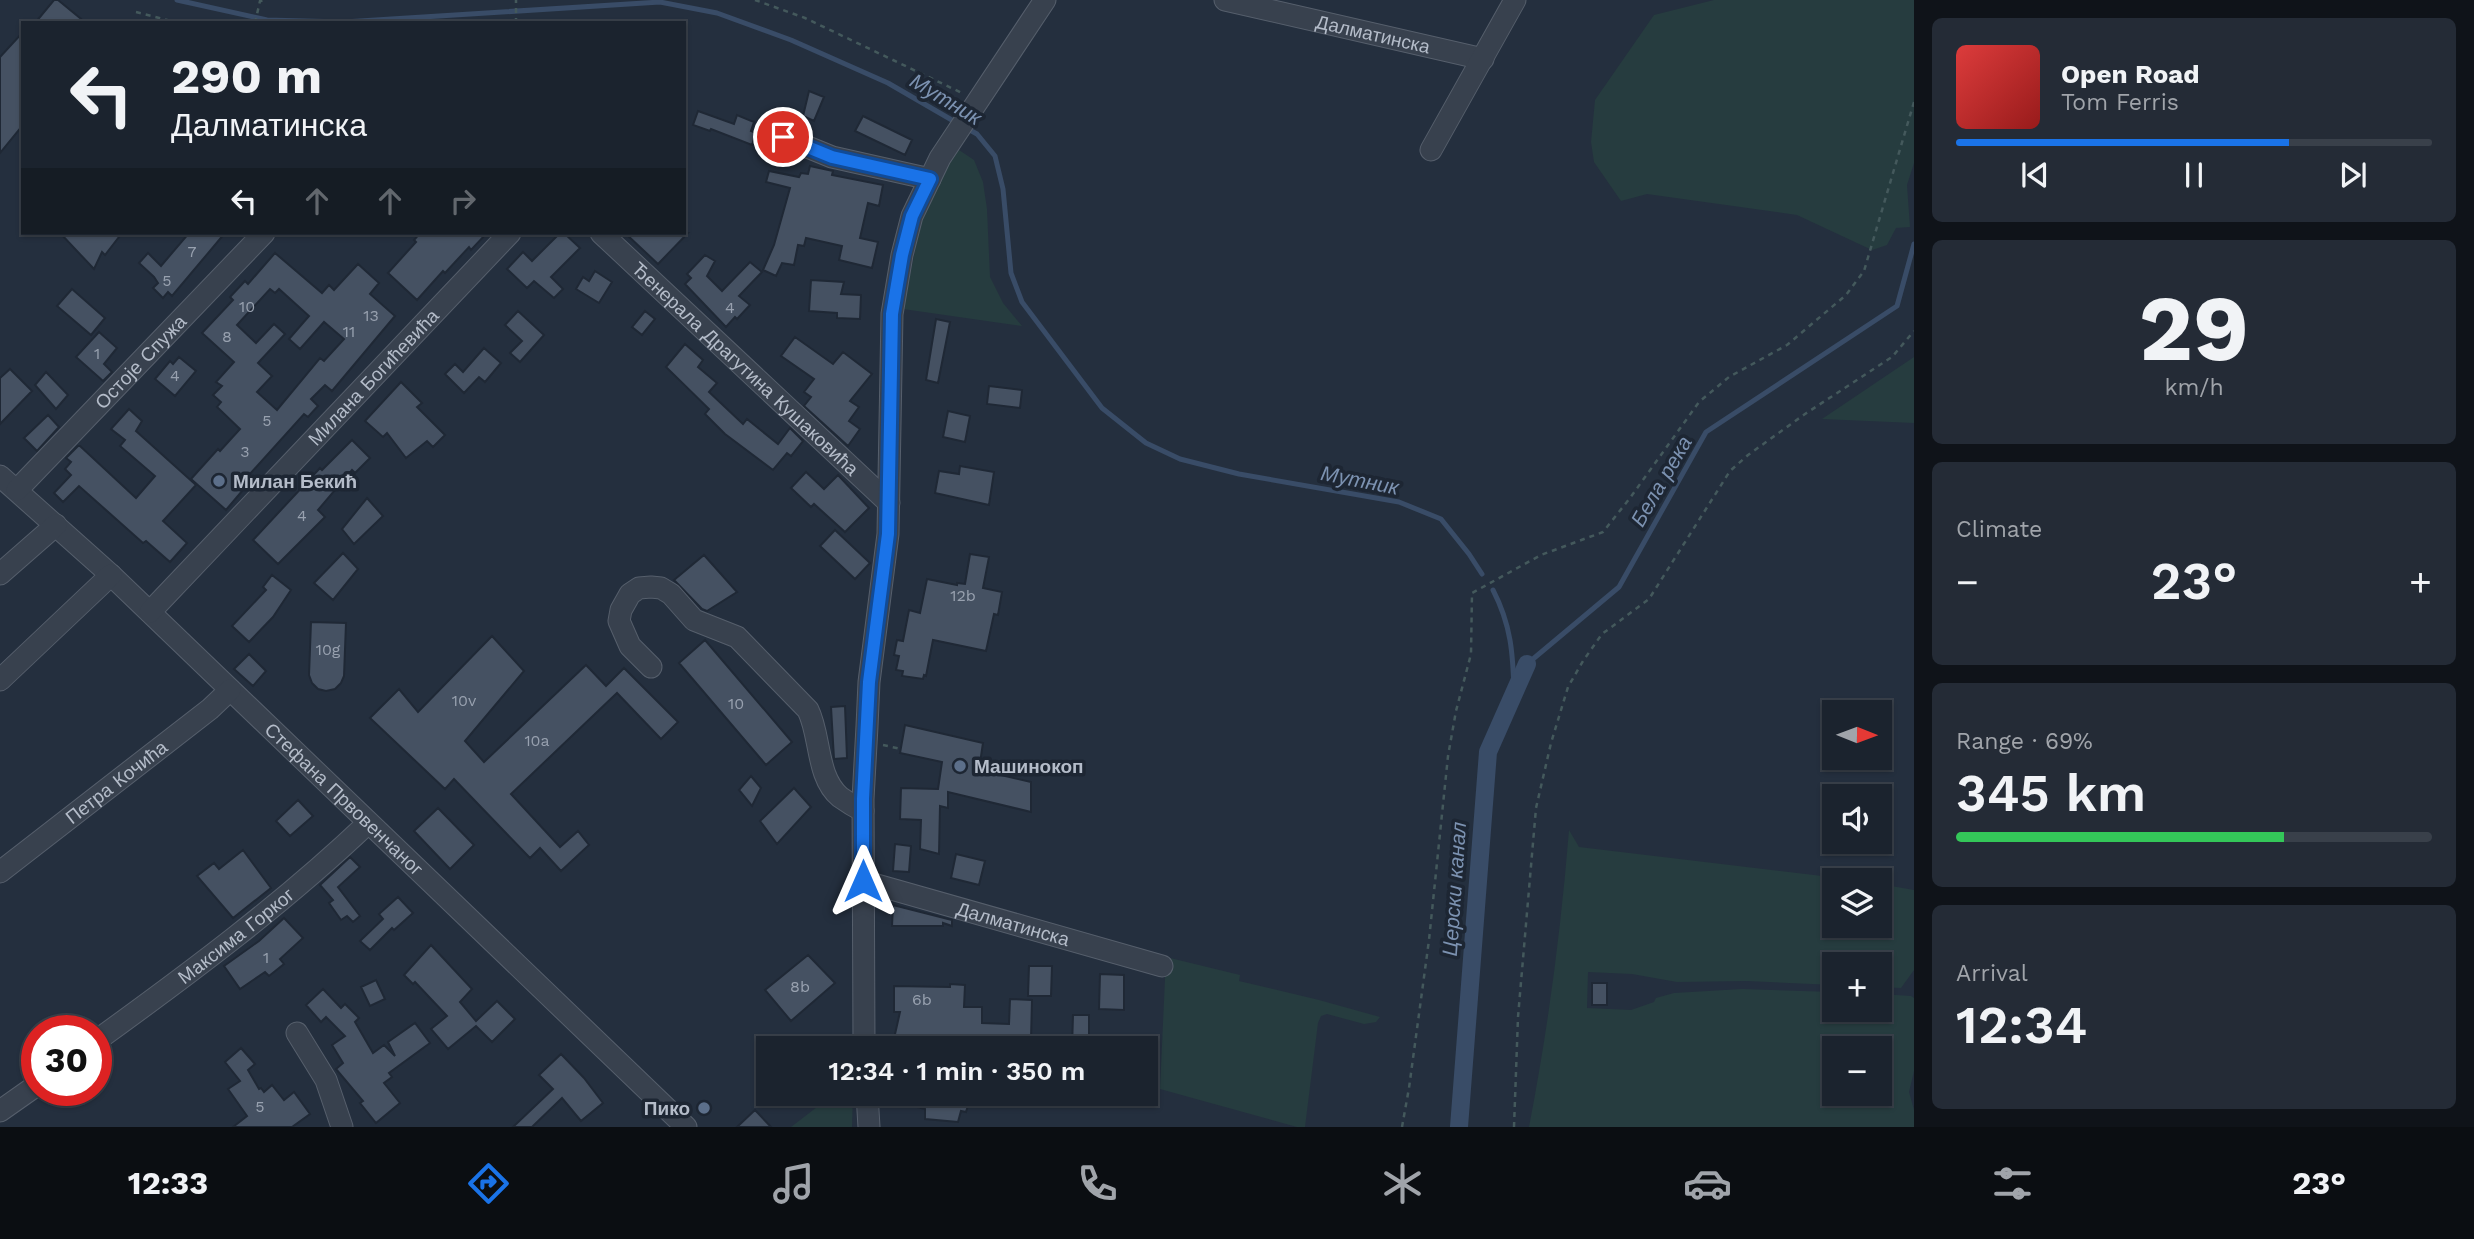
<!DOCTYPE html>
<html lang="en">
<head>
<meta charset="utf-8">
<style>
  body { margin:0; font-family:"Work Sans",sans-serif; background:#242b36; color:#f1f3f6; height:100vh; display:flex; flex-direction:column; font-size:26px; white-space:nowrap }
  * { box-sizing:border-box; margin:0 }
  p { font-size:23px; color:#a0a4aa }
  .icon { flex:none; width:38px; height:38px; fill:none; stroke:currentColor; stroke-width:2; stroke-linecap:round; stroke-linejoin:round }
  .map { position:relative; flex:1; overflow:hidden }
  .side { display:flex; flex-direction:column; gap:18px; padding:18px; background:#0f1319; width:560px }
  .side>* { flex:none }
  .hud { position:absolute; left:21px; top:21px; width:665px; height:214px; border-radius:0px; box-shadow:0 2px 5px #0004,0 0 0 2px #39404a; background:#1b232e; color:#f1f3f6; overflow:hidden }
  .needle { width:46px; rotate:91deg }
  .buttons { position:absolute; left:1822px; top:700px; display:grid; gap:14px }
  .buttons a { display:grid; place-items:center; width:70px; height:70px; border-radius:0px; background:#1b232e; box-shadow:0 2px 5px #0004,0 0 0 2px #39404a; font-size:35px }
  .speed { position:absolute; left:21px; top:1015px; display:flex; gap:14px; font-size:35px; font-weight:700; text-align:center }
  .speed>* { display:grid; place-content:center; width:91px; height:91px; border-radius:50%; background:#1b232e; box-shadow:0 2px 5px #0004,0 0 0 2px #39404a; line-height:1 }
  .speed .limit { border:10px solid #d22; background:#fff; color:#111 }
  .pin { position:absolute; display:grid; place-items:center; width:60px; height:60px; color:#fff; margin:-30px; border:4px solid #fff; border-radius:50%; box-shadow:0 2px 7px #0007 }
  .me { position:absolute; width:77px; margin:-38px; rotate:0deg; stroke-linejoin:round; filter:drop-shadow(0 0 5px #0008) }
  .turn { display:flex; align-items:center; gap:24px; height:147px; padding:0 35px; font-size:32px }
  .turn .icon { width:91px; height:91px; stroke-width:2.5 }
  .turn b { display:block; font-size:49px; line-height:60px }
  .lanes { display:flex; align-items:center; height:66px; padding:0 35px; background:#0003; justify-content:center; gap:35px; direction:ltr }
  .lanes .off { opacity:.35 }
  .big { font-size:52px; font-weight:600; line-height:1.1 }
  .side .widget { flex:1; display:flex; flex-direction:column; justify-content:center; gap:10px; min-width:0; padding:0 24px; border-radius:10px; background:#242b36 }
  .side .dial { align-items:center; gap:0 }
  .dial b { font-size:91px; line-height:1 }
  .song { display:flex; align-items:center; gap:21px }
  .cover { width:84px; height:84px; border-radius:10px; background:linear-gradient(135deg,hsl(0 70% 55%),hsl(0 70% 35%)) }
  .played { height:7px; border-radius:4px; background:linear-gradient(90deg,#1a73e8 70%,#39404a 70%) }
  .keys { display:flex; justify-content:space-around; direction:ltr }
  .heat { display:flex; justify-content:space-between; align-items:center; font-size:38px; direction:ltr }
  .charge { height:10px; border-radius:5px; background:linear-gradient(90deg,#34c759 69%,#39404a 0) }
  .trip { position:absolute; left:756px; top:1036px; width:402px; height:70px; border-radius:0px; background:#1b232e; box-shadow:0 2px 5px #0004,0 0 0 2px #39404a; font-weight:600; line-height:70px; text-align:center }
  .menu { display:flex; height:112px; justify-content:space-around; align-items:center; background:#0b0e12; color:#a0a4aa }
  .menu .icon { width:49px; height:49px }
  .menu .active { color:#1a73e8 }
  .menu b { font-size:32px; color:#f1f3f6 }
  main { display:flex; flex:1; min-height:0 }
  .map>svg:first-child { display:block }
  .green { fill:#263c3f; fill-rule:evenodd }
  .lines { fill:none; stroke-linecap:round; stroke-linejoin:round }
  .stream { stroke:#394c67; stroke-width:5 }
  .canal { stroke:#394c67; stroke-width:18 }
  .building { fill:#455162; stroke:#1f2835; stroke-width:2; fill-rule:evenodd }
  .minor-casing { stroke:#565f6c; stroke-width:23 }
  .path { stroke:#44595c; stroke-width:2.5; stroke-dasharray:5 5; stroke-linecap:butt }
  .minor { stroke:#38414e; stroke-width:21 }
  .route-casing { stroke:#114b97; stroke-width:18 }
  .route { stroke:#1a73e8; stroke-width:12 }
  .service-dot { fill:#5c6f8a; stroke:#1d2633; stroke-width:2.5 }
  .labels { text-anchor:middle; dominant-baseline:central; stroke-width:7; stroke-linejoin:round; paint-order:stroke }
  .number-label { font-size:16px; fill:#98a1af }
  .street-label { font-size:19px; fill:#b4bcc9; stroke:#1d2633 }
  .poi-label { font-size:19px; font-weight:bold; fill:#b4bcc9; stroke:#1d2633; text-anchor:start }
  .water-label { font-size:21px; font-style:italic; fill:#7c92b1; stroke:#1d2633 }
</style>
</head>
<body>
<main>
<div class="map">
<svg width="1914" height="1127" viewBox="0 0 1914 1127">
  <rect width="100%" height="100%" fill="#242f3e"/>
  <path class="green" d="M1714,0h200v163l-7,22 3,42 -14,1 -9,17 -15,5 -75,-35 -150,-21 -26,7 -27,-39 -3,-20 4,-42 59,-85z
    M956,148l18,12 9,22 4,27 3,68 13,26 19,23 -119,-17 18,-87z
    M1914,357v66l-92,-4z
    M1569,830l10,17 277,33h-22v46h46v-42l34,6v80l-13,18 -21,-1v-23h-46v21l-87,-4 -70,1 -45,-8 -44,-2 -1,36 44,2 23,-8 2,-4 18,-5 68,-4 92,3v18h46v-16l31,2 3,2v73l-5,21 5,18v17h-385c19,-98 32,-197 40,-297zM1834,1048h46v46h-46z
    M1166,957l74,18 -1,6 80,19 61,17 -4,5 -12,2 -37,-10 -6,2 -3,7 -13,104h-8l-137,-38z
    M834,1094h19l-1,33h-61z"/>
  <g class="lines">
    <path class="stream" d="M177,0l90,20 77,2 316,-20 57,11 74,27 97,43 69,40
      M966,128l11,6 18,22 8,33 8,84 11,29 80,106 44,35 34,16 59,15 160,28 42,17 28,35 13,20
      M1493,590c18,35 20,63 21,102
      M1527,664l92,-77 87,-155 191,-126 17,-62"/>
    <path class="canal" d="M1459,1127l29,-375 39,-88"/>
  </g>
  <path class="building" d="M54,0h4l28,23h-51z
    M23,32v93l-23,28v-96z
    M809,91l15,6 -10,24 -11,-5z
    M698,111l36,13 3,-9 17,7 -3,9 5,2 -4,12 -41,-16 -1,2 -17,-6z
    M863,116l49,24 -7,15 -50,-24z
    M810,166l23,5 -1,4 51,10 -4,21 -11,-3 -8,35 18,4 -6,26 -33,-8 3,-14 -36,-8 -2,8 -6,-1 -4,20 -12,-2 -6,13 -13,-6 11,-25 16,-57 -24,-6 3,-11 30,6 2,-4 7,1z
    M60,233h62l-17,22 -3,-3 -8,17z
    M189,233h36l-53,63 -4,-4 -5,6 -10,-10 5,-5 -4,-6 -15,-14 9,-10 13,13z
    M420,233h67l-16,17 -2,-3 -24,26 -2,-2 -26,29 -29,-27 28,-31 -2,-2z
    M560,233h4l16,15 -29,29 12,12 -9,9 -20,-17 -7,7 -20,-19 16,-17 9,9z
    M625,233h63l-30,31z
    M275,253l47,40 7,-8 5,5 24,-26 21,19 -9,11 25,22 -63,75 -7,-6 -14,14 7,7 -10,11 -4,-3 -65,72 4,4 -17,20 -35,-31 27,-30 2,2 20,-22 -23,-22 4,-5 -8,-7 9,-9 -6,-4 18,-20 -32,-29 31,-33 -3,-3 15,-16 3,3zM270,289l5,4 4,-4 30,27 -20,23 11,10 24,-27 20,17 -20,22 -4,-3 -43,52 -20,-18 15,-16 -14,-13 27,-29 -11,-10 -18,19 -19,-18z
    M705,255l10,6 -8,15 15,15 28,-29 12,10 -23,24 11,9 -13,14 -2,-2 -9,10 -41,-43 6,-6 -4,-4z
    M595,271l17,11 -13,21 -23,-14 7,-12 6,4z
    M811,280l33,2 -3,12 20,1 -1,24 -23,-1v-5l-28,-2z
    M72,289l33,29 -14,17 -34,-29z
    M518,311l26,24 -24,27 -10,-9 12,-12 -17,-16z
    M645,311l10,8 -13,16 -10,-8z
    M936,319l14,3 -12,61 -12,-3z
    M99,332l18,16 -13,16 8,8 -9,9 -27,-24z
    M795,337l38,27 10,-12 29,22 -22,27 9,6 -10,14 11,8 -12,17 -44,-40 7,-9 -7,-5 10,-13 -33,-23z
    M685,344l18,16 -5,7 19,16 -8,9 34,32 4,-5 31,25 12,-16 13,13 -12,15 -4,-3 -14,17 -48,-36 -20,-20 4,-5 -43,-42z
    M484,348l17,15 -16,19 -6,-5 -15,16 -19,-19 10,-10 8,8z
    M179,357l17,14 -21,25 -20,-17 15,-18 3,3z
    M10,369l22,22 -32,33v-46z
    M46,372l22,23 -12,14 -21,-24z
    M401,382l21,21 -5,4 28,28 -12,12 -6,-6 -21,17 -19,-25 -4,4 -18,-16z
    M989,386l33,4 -2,18 -33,-4z
    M129,409l13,12 -6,10 60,54 -33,36 24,22 -17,19 -24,-21 -3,2 -64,-57 -16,16 -9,-9 17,-18 -6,-6 6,-7 -5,-4 12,-12h2l56,52 19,-22 -35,-30 5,-6 -14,-11z
    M948,411l22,5 -5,26 -22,-5z
    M48,415l11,12 -22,24 -13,-13z
    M352,440l18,18 -15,15 -3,-3 -34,40 7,7 -47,47 -25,-24 67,-72 2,2z
    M960,466l34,6 -5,33 -54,-12 4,-22 20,3z
    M806,472l18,17 14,-14 31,33 -24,24 -31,-28 -3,3 -20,-19z
    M367,498l16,18 -29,28 -12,-15z
    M835,530l35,33 -15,16 -35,-33z
    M343,553l15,16 -25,31 -19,-17z
    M970,554l19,3 -6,31 19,4 -4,23 -4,-1 -8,37 -53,-11 -7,36 -2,-1 -1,4 -21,-3 1,-5 -7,-1 3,-14 -5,-1 3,-15 6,1 6,-31 11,3 7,-34 30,6v-2l8,1z
    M704,555l33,37 -30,19 -5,-2 -28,-29z
    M272,575l19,15 -18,27 -24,25 -17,-16 34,-36 -3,-3z
    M311,622l35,1 -2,53 -3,7 -6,6 -9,2 -8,-2 -6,-6 -3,-8z
    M492,636l32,35 -59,70 19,21 102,-97 20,21 18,-18 54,54 -17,17 -44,-46 -106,101 49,53 18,-16 11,14 -28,26 -21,-23 -10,10 -76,-79 -9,10 -75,-71 29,-29 19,23z
    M705,640l87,102 -26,23 -87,-102z
    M249,654l17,17 -13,15 -19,-17z
    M845,706l2,52 -13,1 -3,-52z
    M905,725l78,18 -4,27 52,12v30l-83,-20v16l-8,-2 -1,48 -19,-5 1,-29 -21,-1 1,-31 37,1 4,-27 -42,-9z
    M751,776l10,12 -9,18 -13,-16z
    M794,788l17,19 -34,37 -17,-23z
    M298,800l15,16 -23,20 -14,-15z
    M438,808l36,37 -24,24 -36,-38z
    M895,844l16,2 -2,26 -16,-1z
    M243,850l28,38 -38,30 -36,-42 17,-13 5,6z
    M956,854l29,7 -6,24 -28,-7z
    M350,857l10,10 -22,20 22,29 -7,6 -6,-6 -6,4 -12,-17 4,-3 -13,-15z
    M398,897l15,16 -19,17 -2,-2 -22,22 -10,-9 23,-22 -4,-5z
    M893,905l59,15v6l-9,-3v3h-51z
    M284,918l19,20 -23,21 4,5 -15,12 -4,-4 -25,17 -16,-23 35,-25z
    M431,945l41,44 -12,13 16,19 21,-20 18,18 -23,23 -16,-16 -28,23 -17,-20 16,-13 -32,-34 -2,2 -9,-9z
    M808,955l27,28 -44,38 -26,-31z
    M1029,966h23l-1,30h-23z
    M1100,974l24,1v35l-25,-1z
    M376,980l9,19 -15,7 -9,-19z
    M1592,983h15v22h-15z
    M950,984l15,1 -1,22h18v16l27,1 1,-25 22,1 -1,40h-23v4h-15l-1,4h-74l-25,-5 7,-31h-6v-26l56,1z
    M323,989l18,19 4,-4 14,14 -4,4 18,31 11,-8 11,11 -7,-14 27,-19 15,20 -41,30 3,4 -8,6 16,20 -24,20 -16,-20 3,-2 -27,-32 7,-6 -11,-18 13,-9 -19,-19 -5,5 -15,-17z
    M1073,1015h16v33h-17z
    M241,1048l14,16 -7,6 11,19 2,-1 3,4 8,-7 12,15 10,-8 16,22 -18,13h-59l14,-11 -19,-27 12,-8 -15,-19z
    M561,1054l23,24 19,25 -22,18 -19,-23 -30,29h-19l40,-38 -14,-14z
    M883,1094h66l21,5 -4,13 -5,-1 -3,11 -33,-3v-10l-42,-11z
    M755,1110l16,17h-34z"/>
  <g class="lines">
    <defs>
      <g id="minor">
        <path id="s1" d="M1225,0l258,59"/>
        <path d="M783,137l49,20 98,22"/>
        <path d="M1431,150l84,-150"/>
        <path id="s2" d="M601,233l288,270"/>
        <path id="s3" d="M0,476l111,99 575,552"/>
        <path id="s4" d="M17,490l247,-257"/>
        <path d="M0,574l56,-49"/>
        <path id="s5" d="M150,612l360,-379"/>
        <path d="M651,667l-21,-21 -11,-25 2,-11 9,-16 9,-6 12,-1 10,1 10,6 23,26 43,17 71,73c13,26 8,67 32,87 7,5 15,10 23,14"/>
        <path d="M0,680l111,-105"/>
        <path id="s6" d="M0,872l210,-163 20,-19"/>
        <path id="s7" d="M863,881l299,85"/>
        <path d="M297,1033l29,47 16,47"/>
        <path id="s8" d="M96,1041c94,-68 188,-138 272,-218"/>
        <path d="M864,1048l-1,-249 4,-73 2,-44 19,-148 4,-220 10,-59 10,-39 28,-58 105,-158"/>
        <path d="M867,1094l2,33"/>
        <path d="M0,1111l37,-26"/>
      </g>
    </defs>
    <use href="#minor" class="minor-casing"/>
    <path class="path" d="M755,0l50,18 157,75
      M136,12l43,11
      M255,23l5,-22 7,-1
      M516,23v-23
      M883,745l18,4
      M1402,1127l7,-39 20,-148 19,-184 8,-45 15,-57 1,-61 69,-38 62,-23 27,-34 69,-96 30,-25 58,-32 59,-50 18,-24 50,-169
      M1514,1127l4,-110 18,-209 15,-65 17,-56 15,-26 19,-27 47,-35 81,-128 18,-16 57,-41 87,-57 22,-26"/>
    <use href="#minor" class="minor"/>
  </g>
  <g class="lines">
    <defs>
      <path id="route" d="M783,137l49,20 98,22 -18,37 -10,39 -10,59 -4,220 -19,148 -6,117v82"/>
    </defs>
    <use href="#route" class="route-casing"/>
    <use href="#route" class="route"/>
  </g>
  <g class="service-dot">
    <circle cx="219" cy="481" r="7"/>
    <circle cx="960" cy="766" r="7"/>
    <circle cx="704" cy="1108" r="7"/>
  </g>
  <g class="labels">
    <g class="number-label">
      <text x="192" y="251">7</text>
      <text x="167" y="280">5</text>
      <text x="247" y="306">10</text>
      <text x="730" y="307">4</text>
      <text x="371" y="315">13</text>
      <text x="349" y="331">11</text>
      <text x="227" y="336">8</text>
      <text x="97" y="353">1</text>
      <text x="175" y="375">4</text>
      <text x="267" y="420">5</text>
      <text x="245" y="451">3</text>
      <text x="302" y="515">4</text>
      <text x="963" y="595">12b</text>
      <text x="328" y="649">10g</text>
      <text x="464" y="700">10v</text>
      <text x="736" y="703">10</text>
      <text x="537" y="740">10a</text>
      <text x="266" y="957">1</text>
      <text x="800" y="986">8b</text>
      <text x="922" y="999">6b</text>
      <text x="260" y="1106">5</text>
    </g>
    <g class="street-label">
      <text stroke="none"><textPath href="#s1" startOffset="152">Далматинска</textPath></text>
      <text stroke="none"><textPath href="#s4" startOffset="178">Остоје Спужа</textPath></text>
      <text stroke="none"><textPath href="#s2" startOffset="198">Ђенерала Драгутина Кушаковића</textPath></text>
      <text stroke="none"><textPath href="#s5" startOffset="324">Милана Богићевића</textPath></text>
      <text stroke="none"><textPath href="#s6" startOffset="147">Петра Кочића</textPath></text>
      <text stroke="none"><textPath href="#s3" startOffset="472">Стефана Првовенчаног</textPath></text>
      <text stroke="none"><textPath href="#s7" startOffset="156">Далматинска</textPath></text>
      <text stroke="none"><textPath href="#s8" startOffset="175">Максима Горког</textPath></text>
    </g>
    <g class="poi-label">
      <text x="233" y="481">Милан Бекић</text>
      <text x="974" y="766">Машинокоп</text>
      <text x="690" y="1108" text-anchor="end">Пико</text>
    </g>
    <g class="water-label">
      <text transform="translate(946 99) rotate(31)">Мутник</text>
      <text transform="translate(1360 480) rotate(11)">Мутник</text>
      <text transform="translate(1661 481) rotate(-60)">Бела река</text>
      <text transform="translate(1454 889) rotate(-86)">Церски канал</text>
    </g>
  </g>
</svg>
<div class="buttons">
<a><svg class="needle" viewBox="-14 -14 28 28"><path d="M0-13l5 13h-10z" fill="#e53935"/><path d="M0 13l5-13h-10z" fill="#a0a4aa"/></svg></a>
<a><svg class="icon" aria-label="sound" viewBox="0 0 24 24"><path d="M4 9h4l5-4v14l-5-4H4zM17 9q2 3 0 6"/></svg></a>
<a><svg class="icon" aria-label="layers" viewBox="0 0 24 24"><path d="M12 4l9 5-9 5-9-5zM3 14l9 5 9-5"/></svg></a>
<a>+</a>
<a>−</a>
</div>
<div class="speed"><div class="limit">30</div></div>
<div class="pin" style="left:783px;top:137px;background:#d93025"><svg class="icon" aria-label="arrive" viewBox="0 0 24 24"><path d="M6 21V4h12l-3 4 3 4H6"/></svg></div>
<svg class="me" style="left:863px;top:881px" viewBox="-20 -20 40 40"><path d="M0-17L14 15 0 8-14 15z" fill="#1a73e8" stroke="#fff" stroke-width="4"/></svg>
<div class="trip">12:34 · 1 min · 350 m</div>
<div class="hud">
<div class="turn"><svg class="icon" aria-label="left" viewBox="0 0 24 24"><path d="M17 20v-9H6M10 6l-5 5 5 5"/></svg><div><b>290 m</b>Далматинска</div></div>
<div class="lanes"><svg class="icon" aria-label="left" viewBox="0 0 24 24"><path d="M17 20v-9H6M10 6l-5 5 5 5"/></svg><svg class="icon off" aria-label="ahead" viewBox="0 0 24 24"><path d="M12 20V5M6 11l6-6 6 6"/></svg><svg class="icon off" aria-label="ahead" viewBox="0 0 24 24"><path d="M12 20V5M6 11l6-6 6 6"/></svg><svg class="icon off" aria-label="right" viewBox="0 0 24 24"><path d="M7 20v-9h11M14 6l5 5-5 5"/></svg></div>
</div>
</div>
<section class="side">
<div class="widget">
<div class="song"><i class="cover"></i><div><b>Open Road</b><p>Tom Ferris</p></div></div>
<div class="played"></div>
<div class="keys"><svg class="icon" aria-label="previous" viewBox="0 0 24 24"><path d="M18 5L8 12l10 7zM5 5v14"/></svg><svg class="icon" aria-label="pause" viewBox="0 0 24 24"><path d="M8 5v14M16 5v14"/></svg><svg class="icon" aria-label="next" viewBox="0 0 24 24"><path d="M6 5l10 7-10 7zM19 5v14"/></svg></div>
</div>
<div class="widget dial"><b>29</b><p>km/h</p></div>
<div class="widget"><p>Climate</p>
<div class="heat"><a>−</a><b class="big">23°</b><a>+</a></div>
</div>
<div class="widget"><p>Range · 69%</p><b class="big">345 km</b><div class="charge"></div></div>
<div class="widget"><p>Arrival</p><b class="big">12:34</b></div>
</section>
</main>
<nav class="menu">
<b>12:33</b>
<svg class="icon active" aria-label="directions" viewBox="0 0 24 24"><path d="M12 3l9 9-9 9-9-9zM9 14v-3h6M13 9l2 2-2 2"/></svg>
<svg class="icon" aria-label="music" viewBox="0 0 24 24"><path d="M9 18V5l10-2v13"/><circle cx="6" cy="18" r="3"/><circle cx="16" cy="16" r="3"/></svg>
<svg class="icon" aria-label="phone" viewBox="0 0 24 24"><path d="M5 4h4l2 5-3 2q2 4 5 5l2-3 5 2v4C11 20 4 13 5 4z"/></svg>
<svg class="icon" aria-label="climate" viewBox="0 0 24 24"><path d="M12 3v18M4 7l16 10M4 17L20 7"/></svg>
<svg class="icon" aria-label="car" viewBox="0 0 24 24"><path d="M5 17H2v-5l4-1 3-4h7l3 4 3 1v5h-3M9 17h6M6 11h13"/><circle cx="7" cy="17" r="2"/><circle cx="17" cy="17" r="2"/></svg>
<svg class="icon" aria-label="filters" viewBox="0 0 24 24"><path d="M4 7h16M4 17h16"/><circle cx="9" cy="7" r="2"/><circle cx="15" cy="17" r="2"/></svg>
<b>23°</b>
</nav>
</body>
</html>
